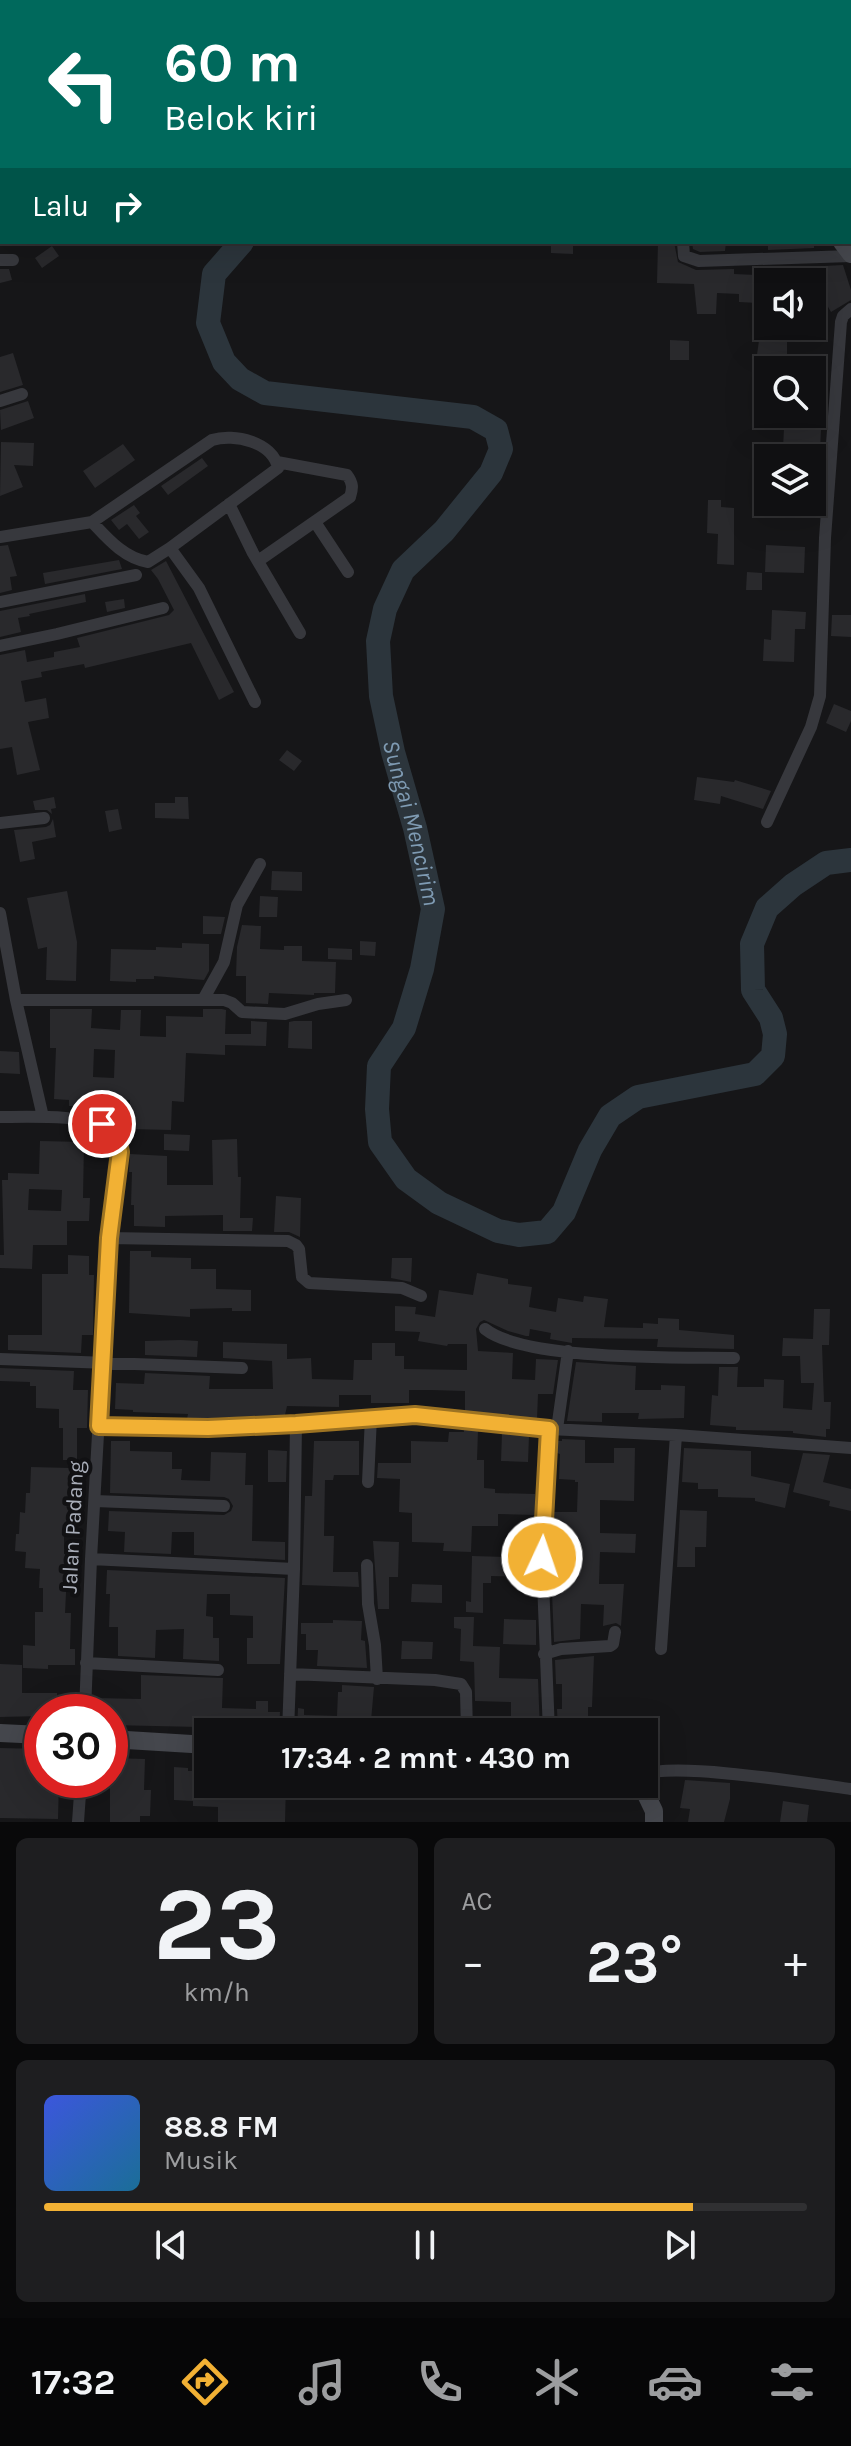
<!DOCTYPE html>
<html lang="id">
<head>
<meta charset="utf-8">
<style>
  body { margin:0; font-family:Karla,sans-serif; background:#1e1e20; color:#f1f3f6; height:100vh; display:flex; flex-direction:column; font-size:30px; white-space:nowrap }
  * { box-sizing:border-box; margin:0 }
  p { font-size:26px; color:#9c9d9f }
  .icon { flex:none; width:44px; height:44px; fill:none; stroke:currentColor; stroke-width:2; stroke-linecap:round; stroke-linejoin:round }
  .map { position:relative; height:1822px; overflow:hidden }
  .panel { display:flex; flex-direction:column; gap:16px; padding:16px; background:#09090a; flex:1 }
  .panel>* { flex:none }
  .guide { position:absolute; left:0px; top:0px; width:852px; height:244px; box-shadow:0 8px 32px #0002,0 0 0 2px #303032; background:#00695c; color:#fff; overflow:hidden }
  .buttons { position:absolute; left:754px; top:268px; display:grid; gap:16px }
  .buttons a { display:grid; place-items:center; width:72px; height:72px; border-radius:0px; background:#101012; box-shadow:0 8px 32px #0002,0 0 0 2px #303032; font-size:40px }
  .speed { position:absolute; left:24px; top:1694px; display:flex; gap:16px; font-size:40px; font-weight:700; text-align:center }
  .speed>* { display:grid; place-content:center; width:104px; height:104px; border-radius:50%; background:#101012; box-shadow:0 8px 32px #0002,0 0 0 2px #303032; line-height:1 }
  .speed .limit { border:12px solid #d22; background:#fff; color:#111 }
  .pin { position:absolute; display:grid; place-items:center; width:68px; height:68px; color:#fff; margin:-34px; border:4px solid #fff; border-radius:50%; box-shadow:0 2px 8px #0007 }
  .me { position:absolute; width:88px; margin:-44px; rotate:3deg; stroke-linejoin:round; filter:drop-shadow(0 0 6px #0008) }
  .turn { display:flex; align-items:center; gap:28px; height:168px; padding:0 32px; font-size:36px }
  .turn .icon { width:104px; height:104px; stroke-width:2.5 }
  .turn b { display:block; font-size:56px; line-height:68px }
  .then { display:flex; align-items:center; height:76px; padding:0 32px; background:#0003; gap:16px; font-size:30px }
  .big { font-size:60px; font-weight:700; line-height:1.1 }
  .panel .card { flex:1; display:flex; flex-direction:column; justify-content:center; gap:12px; min-width:0; padding:0 28px; border-radius:12px; background:#1e1e20 }
  .panel .dial { align-items:center; gap:0 }
  .dial b { font-size:104px; line-height:1 }
  .song { display:flex; align-items:center; gap:24px }
  .cover { width:96px; height:96px; border-radius:12px; background:linear-gradient(135deg,hsl(230 70% 55%),hsl(200 70% 35%)) }
  .played { height:8px; border-radius:4px; background:linear-gradient(90deg,#f2b134 85%,#303032 85%) }
  .keys { display:flex; justify-content:space-around; direction:ltr }
  .heat { display:flex; justify-content:space-between; align-items:center; font-size:44px; direction:ltr }
  .panel .tiles { flex:1; display:grid; gap:16px; grid-template-columns:1fr 1fr }
  .card:last-child { grid-column:span 2 }
  .trip { position:absolute; left:194px; top:1718px; width:464px; height:80px; border-radius:0px; background:#101012; box-shadow:0 8px 32px #0002,0 0 0 2px #303032; font-weight:700; line-height:80px; text-align:center }
  .menu { display:flex; height:128px; justify-content:space-around; align-items:center; background:#060607; color:#9c9d9f }
  .menu .icon { width:56px; height:56px }
  .menu .active { color:#f2b134 }
  .menu b { font-size:36px; color:#f1f3f6 }
  .map>svg:first-child { display:block }
  .lines { fill:none; stroke-linecap:round; stroke-linejoin:round }
  .river { stroke:#2c353c; stroke-width:24 }
  .building { fill:#29292c; fill-rule:evenodd }
  .street { stroke:#37383d; stroke-width:12 }
  .secondary { stroke:#45474d; stroke-width:18 }
  .route-casing { stroke:#9d7322; stroke-width:20 }
  .route { stroke:#f2b134; stroke-width:14 }
  .labels { text-anchor:middle; dominant-baseline:central; stroke-width:8; stroke-linejoin:round; paint-order:stroke }
  .street-label { font-size:22px; fill:#a8adb8; stroke:#111113 }
  .water-label { font-size:24px; font-style:italic; fill:#7f9bb3; stroke:#111113 }
</style>
</head>
<body>
<div class="map">
<svg width="851" height="1822" viewBox="0 0 851 1822">
  <rect width="100%" height="100%" fill="#161618"/>
  <g class="lines">
    <g class="river">
      <path d="M0,114h2"/>
      <path id="s1" d="M242,242l-28,32 -6,49 16,39 16,17 25,14 208,24 23,13 5,19 -10,24 -47,58 -41,39 -18,39 -7,32 3,55 12,56 22,76 18,81 -11,60 -18,59 -25,38 -2,43 3,33 26,37 33,24 59,28 21,4 28,-3 17,-20 26,-62 20,-34 28,-19 117,-23 18,-18 2,-22 -4,-16 -18,-28 -1,-46 15,-36 26,-23 33,-22 25,-3"/>
    </g>
  </g>
  <path class="building" d="M551,242h22v12l-22,-1z
    M658,242h16l4,20 18,8 38,-1v5l22,1v3h12v40h-10v-15l-19,-1v-8l-22,-1 -1,21h-19l-3,-30 -37,-1z
    M692,242h34l-1,9 -25,1 -7,-3z
    M768,242h46v6l-46,2z
    M52,246l7,10 -17,12 -7,-10z
    M843,265l8,25v10l-20,12 -10,-18 -6,2 -3,-14h-2l-5,-15z
    M0,269h9l3,11 -12,3z
    M761,326l65,2v11l-39,-1v25l-31,-1z
    M670,340l19,1v19h-19z
    M13,353l10,32 -23,7v-35z
    M812,374h12v10h3l-1,17 -14,-1z
    M28,401l6,17 -33,12 -1,-20z
    M784,428l37,1 -1,22 -37,-1z
    M1,442l33,1 -1,23 -19,-1 9,22 -23,9z
    M123,444l12,16 -40,28 -12,-17z
    M202,458l6,8 -40,29 -7,-9z
    M708,500h13v7l13,1v57l-17,-1 1,-30 -11,-1z
    M134,505l6,8 -4,3 13,16 -10,7 -12,-15 -8,6 -8,-10z
    M8,545l9,31 -7,1 2,13 -12,3v-47z
    M766,545l39,2 -1,26 -39,-1z
    M119,560l3,9 -77,15 -2,-11z
    M166,561l68,131 -15,8 -28,-57 -106,25 -1,-4 -43,8 1,5 -21,4 4,21 21,-4 3,20 -21,4 12,48 -23,5 -5,-28 -12,2v-94l25,-5 2,12 27,-5v-5l26,-5 -3,-9 92,-23 5,-5 -16,-31 -7,-9z
    M747,572l15,1v17h-16z
    M85,594l1,8 -57,12 1,2 -12,2 3,14 -21,5v-26z
    M124,599l1,9 -18,4 -2,-10z
    M772,610l34,2 -1,17h-10l-1,33 -31,-1 1,-22 7,1z
    M832,615h19v22l-20,-1z
    M834,704l17,7v10l-5,11 -20,-9z
    M287,750l15,11 -8,10 -15,-11z
    M697,777l37,5 1,-2 36,11 -8,18 -42,-13 -1,8 -26,-4z
    M54,797l2,11 -5,1 1,5 -5,-4h-12l-2,-9z
    M175,797h13l1,22 -34,-1v-15h20z
    M118,809l4,20 -13,3 -4,-21z
    M53,819l3,18 -24,5 3,17 -15,3 -6,-32 32,-3 4,-2z
    M272,871l30,1v19l-31,-1z
    M67,891l10,51 -1,39 -30,-1 1,-33 -9,2 -11,-51z
    M260,896l18,1 -1,20h-18z
    M203,916l22,1 -4,17h-18z
    M242,925l19,1 -1,23 24,1v-4h18v15l34,1 -1,31h-21v2l-45,-2 -1,11 -22,-1v-27h-10l1,-29z
    M360,941l16,1 -1,14 -15,-1z
    M182,943l27,1v27l-5,9 -50,-4v3h-18v3l-26,-1 1,-32 45,1v-3l26,1z
    M328,948l24,1v11l-24,-1z
    M50,1009h42l-1,19 29,2 1,-20h20l-1,26 26,1v-21l37,1v-8h19l4,1 -1,24h26v-13l16,1 -1,24 -41,-1v10l-39,-2 -2,49 -12,-1 -1,29 -41,-1v-29l-37,-1v8l-24,-1v-6l-15,-1 2,-51h-6zM94,1049l21,1 -1,28 -21,-1z
    M294,1021h18v28l-24,-1 1,-26z
    M0,1051l19,1 1,22 -20,-1z
    M164,1134l26,1 -1,16 -25,-1z
    M237,1139l1,38h3l-1,41h13l-1,13h-29v-16l-58,1v11l-31,-1v-21h-3l1,-33h-3l1,-18 37,2v29h46l-1,-45z
    M40,1141l44,1 -1,56h7l-1,23h-22v24h-34l-1,24 -32,-1v-13h4l-2,-75h6v-7l31,1zM29,1189l33,1 -1,21 -33,-1z
    M276,1196l25,2 -1,39 -11,-5h-15z
    M130,1251h21v6l40,1v11h25v20l35,1v21h-19v-3l-42,1v8l-61,-4z
    M68,1255l21,1v19h5l-1,60h-11l-1,18 -73,-3v-15h34v-61h26z
    M392,1258h20l-1,24 -20,-4z
    M477,1273l31,6v5l24,3 -3,20 27,5 2,-14 25,4 1,-6 24,3 -4,28 39,1v-5l15,1v-6l21,1v11l55,5v14l-77,-2 1,-8 -86,-1v5l-22,-4 1,-6 -21,-4 -1,7h-3l-18,-5 -24,-11 -4,2 -4,7 2,22 35,2 -1,26 23,1 1,-21 22,1 -5,34h-15l-1,25 -72,-8v-20l-34,-1h-22v13h-38v-8h-32v12l-52,-1 -2,9 -98,4 1,-5 -55,-2v-2l-18,-1 1,-26 28,1 1,-11 65,3 -1,13h64l-1,-28 -49,-3v-16l64,2v15l24,-1 1,21 41,1 1,-20h18v-17h23v13h9v13l63,1v-26h-19l-1,2 -29,-5 2,-9 -25,-1v-25l21,1 -1,7 20,3 4,-27 34,5z
    M814,1309h16l-1,36h-7l2,57h7l-1,27h-4v8l-33,-4v-2l-57,-1v-3l-26,-2 2,-30 6,1 1,-29h19l-1,20h27v-8l20,1 -1,28 29,2 2,-27h-13l-1,-27h-18l1,-18 30,1z
    M181,1340l17,1 -1,16 -52,-2v-14z
    M576,1362l60,4 -1,24h26v-5l24,1 -1,32 -46,1 1,-6h-37v9l-35,-1z
    M0,1368l74,3 -1,19h15l-1,38h-10v32h-14v-32h-4v-19l-23,-1v-22h-6v-4l-30,-1z
    M464,1429l14,2 -1,29h7v28l11,1v4l40,1v21l-37,-1v12h-26l-1,26 -28,-1 1,-8 -32,-1v-29l-13,-1 1,-33 -23,-1 1,-15h33v-22l37,1 1,-10h15z
    M502,1433l27,3 -1,26 -27,-1z
    M562,1439l23,1v23h29v-15h21l-1,53 -34,-1v33l36,1 -1,19 -35,-1 -1,32h25l-3,42 -5,-3 -13,3 1,-21 -23,-1 -1,35 -26,3 -2,-50h13l1,-32h-11l1,-16h-4l2,-32h23l1,-30h-3v-2l-16,-1 1,-25 -3,-1v-12h5z
    M111,1441h19v10l42,1v17h10l-1,11 29,1 1,-29 35,1 -1,32h8l-1,56 33,1v18l-91,-5v-23h-22l-1,22 -47,-2 1,-20 -17,-1 1,-20 115,4 7,-4 2,-5 -4,-7 -5,-2 -114,-4z
    M314,1441h45v34h-25l-1,5h-8l-1,56h10l-1,36h25l1,15 -57,-2 3,-89h7z
    M684,1448l67,3v25l39,8 -5,24 -30,-7v-3l-37,-1v-8h-20v-6l-16,-1z
    M268,1450l19,1 -1,31h-18z
    M803,1453l27,2 -7,27 28,7v22l-22,-5 1,-5 -37,-9z
    M31,1467l39,1v26h3v19h-5v20h-4v21h12l-1,18h-8l-2,41h6l-1,36h5v16h-27v4l-25,-1v-23l12,1v-34h8v-24h-4l1,-19 -15,-1 1,-16 -11,-1 1,-17h3l1,-22 5,1 1,-20h4z
    M680,1510l27,1 -1,36h-11v20h-18z
    M373,1541l26,1 -1,35h-9v32h-11z
    M506,1549l26,1v27l-41,-1v7h-8v30l-17,-1v-11l5,1 1,-46 34,1z
    M107,1570l178,8 -5,86h-33v-26h6v-22l-23,-1v-21h-23l-1,22 7,1v21h6v23l-36,-2 1,-30 -28,1 -1,28 -37,-2v-29h-9l1,-33h-4z
    M412,1584l30,1v18l-31,-1z
    M454,1617h20l-1,29 27,1 -1,31 39,1 2,53h-29v-30l-36,-1 -1,-39 -14,-1 1,-32 -7,-1z
    M504,1619l32,1v25l-33,-1z
    M333,1620l29,1 -1,19 4,1 2,27 -50,-2 1,-16h-12v-16h-5v-11h32z
    M402,1641l31,1 -1,17h-31z
    M594,1656l-2,51h-4v24l-30,1 -1,-23h5v-25h-6l-1,-24z
    M0,1664l22,1v28h35v4h20l-1,15h-34v4l-42,1z
    M141,1675l82,3 -1,30 34,1v-8h12v11h12l-1,20h-35v-4l-134,-3v-13h-16l1,-14 46,1z
    M342,1685l32,2 -4,45h-73l1,-24 6,1v6l33,1 1,-24h4z
    M397,1718l58,4v10h-59z
    M0,1748l42,1v31h17l-1,39 -58,-1z
    M110,1758l35,1 -1,31h7l-1,26h-10v6h-30z
    M174,1767l14,1v3h20v13h20v15l23,1v-16h35l-1,38h-67v-15l-25,-1v-5l-19,-1z
    M685,1780l45,3v16l-6,23h-36l2,-13 -10,-1z
    M783,1801l26,4 -2,17h-27z"/>
  <g class="lines">
    <path class="street" d="M246,0l1,2
      M503,0l1,2
      M831,0v2
      M850,12h1
      M850,104h1
      M850,161h1
      M850,226h1
      M683,242l1,14 15,5 152,-5
      M0,260h13
      M0,401l22,-7
      M229,504l24,49 47,80
      M92,522c16,17 32,36 56,40l22,-14 29,40 56,114
      M315,522l33,50
      M0,537l92,-15 120,-82c22,-7 61,2 66,28l-108,80
      M258,561l92,-64c3,-9 3,-14 -3,-22l-70,-13
      M0,602l136,-27
      M0,646l57,-12 106,-26
      M767,822l44,-95 9,-31 5,-158 16,-216 2,-6 8,-7
      M0,823l44,-5
      M0,913l16,87 27,117
      M16,1000h208l8,3 10,9 43,2 33,-10 28,-4
      M203,1000l21,-38 13,-57 23,-41
      M0,1117c23,0 93,-3 109,12 8,6 9,14 11,23l-11,86 -18,321 -6,153
      M109,1238l179,3 8,4 3,4 3,28 7,6 93,5 19,8
      M485,1329c40,32 194,28 249,29
      M0,1359l242,9
      M99,1426l109,2 88,-4 119,-9 134,14 127,6 175,13
      M549,1429l-7,128 7,175
      M557,1429l11,-78
      M368,1482l3,-65
      M95,1501l129,5
      M91,1559l203,10
      M367,1565l1,39 7,41 2,34
      M661,1649l15,-214
      M544,1654l17,-5 49,-3 3,-2 2,-12
      M86,1663l132,7
      M290,1674l145,6 26,4 5,8 1,40
      M288,1732l6,-163 2,-145
      M644,1775c26,-14 170,9 207,14
      M78,1822l3,-42"/>
    <path class="secondary" d="M676,0l1,2
      M842,242l9,12
      M0,1733l42,2
      M110,1739l98,6
      M641,1784l13,27v11"/>
  </g>
  <g class="lines">
    <defs>
      <path id="route" d="M102,1124c12,8 15,14 18,28l-11,86 -10,188 109,2 88,-4 119,-9 134,14 -7,128"/>
    </defs>
    <use href="#route" class="route-casing"/>
    <use href="#route" class="route"/>
  </g>
  <g class="labels">
    <g class="street-label">
      <text transform="translate(73 1527) rotate(-87)">Jalan Padang</text>
    </g>
    <g class="water-label">
      <text stroke="none"><textPath href="#s1" startOffset="860">Sungai Mencirim</textPath></text>
    </g>
  </g>
</svg>
<div class="buttons">
<a><svg class="icon" aria-label="sound" viewBox="0 0 24 24"><path d="M4 9h4l5-4v14l-5-4H4zM17 9q2 3 0 6"/></svg></a>
<a><svg class="icon" aria-label="search" viewBox="0 0 24 24"><circle cx="10" cy="10" r="6"/><path d="M15 15l6 6"/></svg></a>
<a><svg class="icon" aria-label="layers" viewBox="0 0 24 24"><path d="M12 4l9 5-9 5-9-5zM3 14l9 5 9-5"/></svg></a>
</div>
<div class="speed"><div class="limit">30</div></div>
<div class="pin" style="left:102px;top:1124px;background:#d93025"><svg class="icon" aria-label="arrive" viewBox="0 0 24 24"><path d="M6 21V4h12l-3 4 3 4H6"/></svg></div>
<svg class="me" style="left:542px;top:1557px" viewBox="-20 -20 40 40"><circle r="17" fill="#f2b134" stroke="#fff" stroke-width="3"/><path d="M0-11L8 9 0 5-8 9z" fill="#fff"/></svg>
<div class="trip">17:34 · 2 mnt · 430 m</div>
<div class="guide">
<div class="turn"><svg class="icon" aria-label="left" viewBox="0 0 24 24"><path d="M17 20v-9H6M10 6l-5 5 5 5"/></svg><div><b>60 m</b>Belok kiri</div></div>
<div class="then">Lalu<svg class="icon" aria-label="right" viewBox="0 0 24 24"><path d="M7 20v-9h11M14 6l5 5-5 5"/></svg></div>
</div>
</div>
<section class="panel">
<div class="tiles">
<div class="card dial"><b>23</b><p>km/h</p></div>
<div class="card"><p>AC</p>
<div class="heat"><a>−</a><b class="big">23°</b><a>+</a></div>
</div>
<div class="card">
<div class="song"><i class="cover"></i><div><b>88.8 FM</b><p>Musik</p></div></div>
<div class="played"></div>
<div class="keys"><svg class="icon" aria-label="previous" viewBox="0 0 24 24"><path d="M18 5L8 12l10 7zM5 5v14"/></svg><svg class="icon" aria-label="pause" viewBox="0 0 24 24"><path d="M8 5v14M16 5v14"/></svg><svg class="icon" aria-label="next" viewBox="0 0 24 24"><path d="M6 5l10 7-10 7zM19 5v14"/></svg></div>
</div>
</div>
</section>
<nav class="menu">
<b>17:32</b>
<svg class="icon active" aria-label="directions" viewBox="0 0 24 24"><path d="M12 3l9 9-9 9-9-9zM9 14v-3h6M13 9l2 2-2 2"/></svg>
<svg class="icon" aria-label="music" viewBox="0 0 24 24"><path d="M9 18V5l10-2v13"/><circle cx="6" cy="18" r="3"/><circle cx="16" cy="16" r="3"/></svg>
<svg class="icon" aria-label="phone" viewBox="0 0 24 24"><path d="M5 4h4l2 5-3 2q2 4 5 5l2-3 5 2v4C11 20 4 13 5 4z"/></svg>
<svg class="icon" aria-label="climate" viewBox="0 0 24 24"><path d="M12 3v18M4 7l16 10M4 17L20 7"/></svg>
<svg class="icon" aria-label="car" viewBox="0 0 24 24"><path d="M5 17H2v-5l4-1 3-4h7l3 4 3 1v5h-3M9 17h6M6 11h13"/><circle cx="7" cy="17" r="2"/><circle cx="17" cy="17" r="2"/></svg>
<svg class="icon" aria-label="filters" viewBox="0 0 24 24"><path d="M4 7h16M4 17h16"/><circle cx="9" cy="7" r="2"/><circle cx="15" cy="17" r="2"/></svg>
</nav>
</body>
</html>
